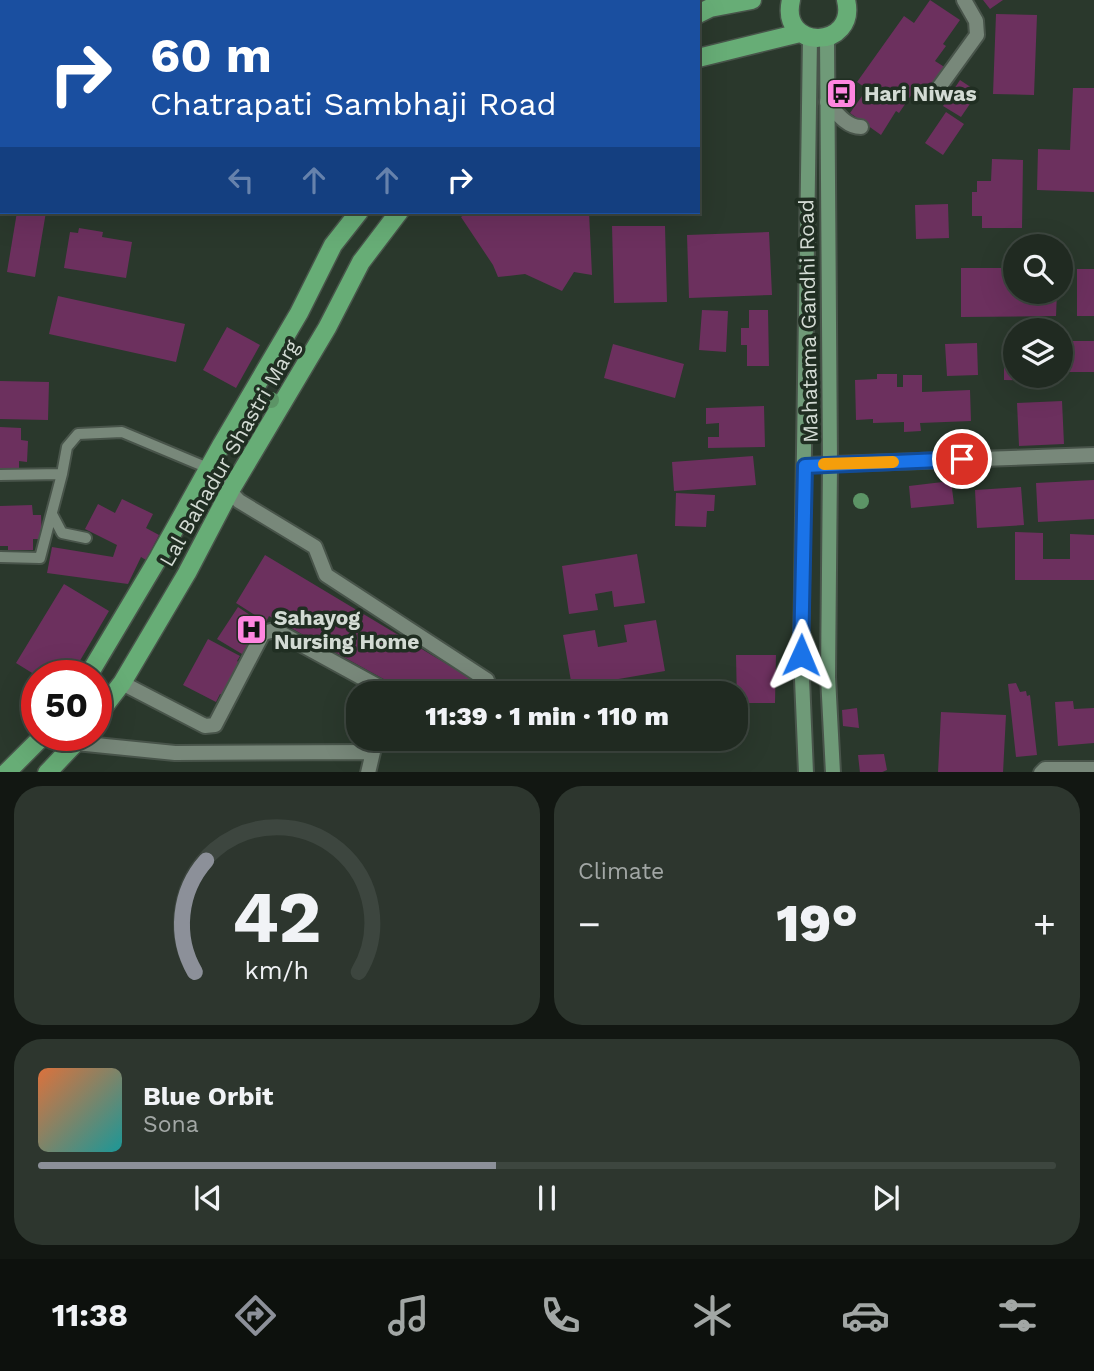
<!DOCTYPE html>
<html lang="en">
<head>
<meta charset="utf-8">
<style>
  body { margin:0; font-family:"Work Sans",sans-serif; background:#2d362e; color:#f1f3f6; height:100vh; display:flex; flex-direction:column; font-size:26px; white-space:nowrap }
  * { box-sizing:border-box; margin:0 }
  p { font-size:23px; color:#a2a7a5 }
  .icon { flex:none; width:38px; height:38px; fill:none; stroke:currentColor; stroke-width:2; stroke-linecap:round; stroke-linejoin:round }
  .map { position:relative; height:772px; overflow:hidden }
  .sheet { display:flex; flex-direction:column; gap:14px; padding:14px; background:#121712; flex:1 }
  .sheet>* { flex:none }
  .guide { position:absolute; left:0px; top:0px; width:700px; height:214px; box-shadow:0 7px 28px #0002,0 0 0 2px #3d463f; background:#1a4fa0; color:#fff; overflow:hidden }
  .fabs { position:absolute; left:1003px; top:234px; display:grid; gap:14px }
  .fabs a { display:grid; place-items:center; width:70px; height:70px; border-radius:50%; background:#202a21; box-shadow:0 7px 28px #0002,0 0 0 2px #3d463f; font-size:35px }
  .speed { position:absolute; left:21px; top:660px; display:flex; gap:14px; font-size:35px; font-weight:700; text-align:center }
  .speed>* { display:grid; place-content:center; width:91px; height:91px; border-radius:50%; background:#202a21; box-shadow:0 7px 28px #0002,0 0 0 2px #3d463f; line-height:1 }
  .speed .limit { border:10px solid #d22; background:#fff; color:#111 }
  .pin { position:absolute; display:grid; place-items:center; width:60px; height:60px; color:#fff; margin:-30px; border:4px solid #fff; border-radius:50%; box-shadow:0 2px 7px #0007 }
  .me { position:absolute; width:77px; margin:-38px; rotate:1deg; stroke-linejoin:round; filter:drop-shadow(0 0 5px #0008) }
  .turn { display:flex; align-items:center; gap:24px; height:147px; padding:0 35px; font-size:32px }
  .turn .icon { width:91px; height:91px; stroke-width:2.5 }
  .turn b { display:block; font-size:49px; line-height:60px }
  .lanes { display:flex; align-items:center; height:66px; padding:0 35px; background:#0003; justify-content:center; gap:35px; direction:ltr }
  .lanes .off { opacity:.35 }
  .big { font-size:52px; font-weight:800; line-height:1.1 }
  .sheet .widget { flex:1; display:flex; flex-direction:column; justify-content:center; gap:10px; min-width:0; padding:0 24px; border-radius:28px; background:#2d362e }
  .sheet .dial { align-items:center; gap:0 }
  .dial svg { height:182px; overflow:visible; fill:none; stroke:#3d463f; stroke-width:7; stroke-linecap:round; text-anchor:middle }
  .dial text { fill:#f1f3f6; stroke:none }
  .song { display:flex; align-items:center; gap:21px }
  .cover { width:84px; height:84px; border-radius:10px; background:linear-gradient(135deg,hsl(20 70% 55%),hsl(180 70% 35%)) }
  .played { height:7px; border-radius:4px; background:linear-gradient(90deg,#8c9099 45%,#3d463f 45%) }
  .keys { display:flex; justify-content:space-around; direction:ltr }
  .heat { display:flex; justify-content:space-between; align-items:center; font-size:38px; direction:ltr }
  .sheet .tiles { flex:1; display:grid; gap:14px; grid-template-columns:1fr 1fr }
  .widget:last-child { grid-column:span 2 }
  .trip { position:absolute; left:346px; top:681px; width:402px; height:70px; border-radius:28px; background:#202a21; box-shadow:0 7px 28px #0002,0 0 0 2px #3d463f; font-weight:800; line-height:70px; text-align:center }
  .menu { display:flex; height:112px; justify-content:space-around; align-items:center; background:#0d110d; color:#a2a7a5 }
  .menu .icon { width:49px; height:49px }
  .menu .on { color:#8c9099 }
  .menu b { font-size:32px; color:#f1f3f6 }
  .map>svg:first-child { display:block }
  .building { fill:#6c305e }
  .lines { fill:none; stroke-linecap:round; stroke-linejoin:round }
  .lane-casing { stroke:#48544a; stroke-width:14 }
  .street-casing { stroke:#48544a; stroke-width:18 }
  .secondary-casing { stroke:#48544a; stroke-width:18 }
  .primary-casing { stroke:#48544a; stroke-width:21 }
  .lane { stroke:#78887a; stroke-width:10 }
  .street { stroke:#78887a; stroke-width:14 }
  .secondary { stroke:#6f9a78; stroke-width:14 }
  .primary { stroke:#67ad76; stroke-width:18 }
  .tree { fill:#5c9466 }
  .route-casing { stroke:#114b97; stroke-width:18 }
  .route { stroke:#1a73e8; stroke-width:12 }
  .slow { stroke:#f59e0b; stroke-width:12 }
  .labels { text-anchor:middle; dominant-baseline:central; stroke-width:7; stroke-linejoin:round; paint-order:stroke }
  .poi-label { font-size:21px; font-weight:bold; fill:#d3dbd4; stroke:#202e22; text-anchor:start }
  .street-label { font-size:21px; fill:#d3dbd4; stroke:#202e22 }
</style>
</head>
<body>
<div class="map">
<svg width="1094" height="773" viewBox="0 0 1094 773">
  <rect width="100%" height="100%" fill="#2a382c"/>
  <path class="building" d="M930,0l30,20 -17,24 3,2 -11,15 11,7 -23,33 -11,-7 -13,19 -3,-2 -15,24 -31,-22 17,-24 -10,-7 47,-66 10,7z
    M983,0h20l-13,9z
    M996,14l41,1 -3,80 -41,-1z
    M960,80l18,12 -17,25 -18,-11z
    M1073,88h21v104l-57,-2 1,-41 32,1z
    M946,112l18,12 -21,31 -18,-12z
    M992,159l31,1 -1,68h-40v-12h-10v-24h5v-11h14z
    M948,204l1,34 -33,1 -1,-34z
    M17,212h29l-11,65 -28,-5z
    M467,212h122l3,63 -18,-3 -12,19 -37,-17 -27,3 -5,-12 -32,-48z
    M612,226h53l2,76 -53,1z
    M79,228l24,4 -1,5 30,5 -6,36 -62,-10 6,-36 8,1z
    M769,232l3,63 -83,3 -2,-63z
    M961,268h54v24h42l-1,24 -95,1z
    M1077,269h17v47h-17z
    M58,296l127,28 -9,38 -127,-28z
    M702,310l26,1 -2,41 -27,-2z
    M749,310h19l1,56h-22v-21h-6v-17h8z
    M227,327l33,18 -24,43 -33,-18z
    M1065,341h29v31h-30z
    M977,343l1,32 -31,1 -2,-32z
    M613,344l71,20 -9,34 -71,-20z
    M1004,348h11v28h44v5l-55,-1z
    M877,374h20v13h6v-12h19v17l48,-2 1,31 -51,2 1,8 -17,1v-10l-31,1v-4l-17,1 -1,-40 22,-1z
    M0,381l49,1 -1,38 -48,-1z
    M1062,401l2,43 -45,2 -2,-43z
    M764,406l1,41 -57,1v-11h11v-14l-13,1v-16z
    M0,427l21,1v12l7,1 -1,21 -8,-1v11l-19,-1z
    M753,456l3,29 -82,6 -2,-29z
    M1094,480v39l-56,3 -2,-39z
    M951,481l3,23 -43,4 -2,-22z
    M1021,487l3,38 -47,3 -2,-38z
    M676,493l39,2 -1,16h-7l-1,16 -31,-1z
    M122,499l31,15 -7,14 13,7 -13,25 -5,-3 -13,27 -81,-11 5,-26 61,10 4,-12 -32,-16 13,-25 17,9z
    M32,505l1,10h8l1,24h-9v11h-25v-4h-8v-40z
    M1015,532l28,1v26h27v-25l24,1v45h-79z
    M637,554l8,49 -31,4 -2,-16 -17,3 3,16 -29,4 -7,-48z
    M265,555l220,132 -3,6h-73l-140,-77 -3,6 -30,-19z
    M64,584l45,27 -38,65h-34l-21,-13z
    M238,607l24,16 -20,31 -25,-15z
    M656,620l9,51 -93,16 -9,-52 32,-5 3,17 29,-5 -3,-17z
    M208,639l32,17 -3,5 7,4 -17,32 -7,-3 -4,8 -33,-17z
    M736,655h40l-1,48h-38z
    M1016,683l4,9 6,-1 1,5 3,-1 7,60 -21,2 -8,-73z
    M1073,701l1,8 20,-1v35l-36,3 -3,-44z
    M857,708l2,20 -16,-2 -1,-16z
    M941,712l65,3 -3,58h-65z
    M884,754l3,16 -7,3h-20l-2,-18z"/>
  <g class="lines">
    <defs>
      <path id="lane" d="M0,475l62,-1
        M52,514l10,19 24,5
        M0,557l40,1 22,-84 5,-27 11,-13 44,-2 86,36"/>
      <path id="street" d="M422,0l36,2
        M10,2l21,-2
        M567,2v-2
        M935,93l42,-58 -1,-14 -12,-21
        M827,102c9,10 19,25 34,25
        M805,465l289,-10
        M208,468l31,33 76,46 11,28 161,105 2,13
        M122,683l83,43 10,-1 48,-92 12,-3 115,63
        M76,743l99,10 198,-1 -5,21
        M1041,773l4,-4h49"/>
      <path id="secondary" d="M827,38l3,426 -2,213 5,96
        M806,773l-5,-118 9,-617"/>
      <path id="primary" d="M791,0c-12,52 67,49 55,0
        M698,14l12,-6 42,-8
        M698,58l102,-25
        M88,676l71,-119 63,-113 77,-131 34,-68 26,-33
        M96,717l26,-34 65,-110 43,-82 97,-163 34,-66 38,-50
        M6,773l38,-38
        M47,773l36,-38"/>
    </defs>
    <use href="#lane" class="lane-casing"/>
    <use href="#street" class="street-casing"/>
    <use href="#secondary" class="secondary-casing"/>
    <use href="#primary" class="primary-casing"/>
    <use href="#lane" class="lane"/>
    <use href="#street" class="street"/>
    <use href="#secondary" class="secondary"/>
    <use href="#primary" class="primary"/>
  </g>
  <g class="tree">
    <circle cx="271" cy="400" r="8"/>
    <circle cx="861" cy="501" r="8"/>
  </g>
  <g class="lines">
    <defs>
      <path id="route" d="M801,655l4,-189 157,-7"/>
    </defs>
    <use href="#route" class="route-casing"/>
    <use href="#route" class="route"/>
    <path class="slow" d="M824,464l69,-2"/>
  </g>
  <defs>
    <symbol id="bus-square" viewBox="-11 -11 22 22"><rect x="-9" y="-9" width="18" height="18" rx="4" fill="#fe86e0" stroke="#202e22"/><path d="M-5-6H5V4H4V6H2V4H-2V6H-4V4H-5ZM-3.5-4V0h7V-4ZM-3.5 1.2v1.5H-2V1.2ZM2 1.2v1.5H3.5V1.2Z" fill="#111"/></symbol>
    <symbol id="hospital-square" viewBox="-11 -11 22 22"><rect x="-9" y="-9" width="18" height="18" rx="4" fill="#fe86e0" stroke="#202e22"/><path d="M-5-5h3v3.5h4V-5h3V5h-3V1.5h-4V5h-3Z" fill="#111"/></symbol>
  </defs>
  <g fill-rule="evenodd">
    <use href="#bus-square" x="824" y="76" width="35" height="35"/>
    <use href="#hospital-square" x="234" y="612" width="35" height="35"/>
  </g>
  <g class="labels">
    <g class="poi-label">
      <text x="864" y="93">Hari Niwas</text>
      <text x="274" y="617">Sahayog<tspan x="274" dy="24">Nursing Home</tspan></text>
    </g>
    <g class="street-label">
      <text transform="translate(808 321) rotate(-91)">Mahatama Gandhi Road</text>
      <text transform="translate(229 453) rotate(-60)">Lal Bahadur Shastri Marg</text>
    </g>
  </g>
</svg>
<div class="fabs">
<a><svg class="icon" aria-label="search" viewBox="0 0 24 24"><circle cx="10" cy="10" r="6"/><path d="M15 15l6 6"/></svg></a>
<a><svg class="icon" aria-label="layers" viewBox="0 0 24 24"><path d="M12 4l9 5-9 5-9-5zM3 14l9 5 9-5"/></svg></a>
</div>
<div class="speed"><div class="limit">50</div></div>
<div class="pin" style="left:962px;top:459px;background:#d93025"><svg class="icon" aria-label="arrive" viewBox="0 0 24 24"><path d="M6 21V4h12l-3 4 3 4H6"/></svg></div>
<svg class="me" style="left:801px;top:655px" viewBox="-20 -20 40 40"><path d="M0-17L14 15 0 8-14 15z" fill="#1a73e8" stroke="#fff" stroke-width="4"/></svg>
<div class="trip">11:39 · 1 min · 110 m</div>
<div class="guide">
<div class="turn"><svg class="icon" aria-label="right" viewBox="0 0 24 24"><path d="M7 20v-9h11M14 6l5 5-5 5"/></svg><div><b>60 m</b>Chatrapati Sambhaji Road</div></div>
<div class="lanes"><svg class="icon off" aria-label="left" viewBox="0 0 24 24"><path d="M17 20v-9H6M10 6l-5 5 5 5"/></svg><svg class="icon off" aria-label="ahead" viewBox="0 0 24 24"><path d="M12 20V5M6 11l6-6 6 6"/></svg><svg class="icon off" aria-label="ahead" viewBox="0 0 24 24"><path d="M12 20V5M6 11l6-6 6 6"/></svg><svg class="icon" aria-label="right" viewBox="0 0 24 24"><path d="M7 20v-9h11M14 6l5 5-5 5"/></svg></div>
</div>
</div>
<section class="sheet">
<div class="tiles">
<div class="widget dial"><svg viewBox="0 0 100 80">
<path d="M14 69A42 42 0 1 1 86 69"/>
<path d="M14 69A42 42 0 0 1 19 20" stroke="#8c9099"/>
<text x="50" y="56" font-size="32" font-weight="700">42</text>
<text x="50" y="72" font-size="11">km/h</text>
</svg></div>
<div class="widget"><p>Climate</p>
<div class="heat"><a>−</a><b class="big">19°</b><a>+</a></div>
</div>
<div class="widget">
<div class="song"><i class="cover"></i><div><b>Blue Orbit</b><p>Sona</p></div></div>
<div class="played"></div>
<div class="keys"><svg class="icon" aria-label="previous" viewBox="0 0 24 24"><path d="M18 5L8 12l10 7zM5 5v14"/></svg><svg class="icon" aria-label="pause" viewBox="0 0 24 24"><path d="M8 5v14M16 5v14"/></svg><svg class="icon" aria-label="next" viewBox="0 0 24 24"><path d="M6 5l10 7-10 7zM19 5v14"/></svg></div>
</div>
</div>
</section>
<nav class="menu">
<b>11:38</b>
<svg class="icon on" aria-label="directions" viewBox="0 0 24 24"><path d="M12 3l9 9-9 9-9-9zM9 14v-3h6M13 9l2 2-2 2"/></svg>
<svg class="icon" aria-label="music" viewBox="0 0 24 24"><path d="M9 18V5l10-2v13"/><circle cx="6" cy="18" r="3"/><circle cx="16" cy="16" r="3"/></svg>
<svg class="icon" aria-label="phone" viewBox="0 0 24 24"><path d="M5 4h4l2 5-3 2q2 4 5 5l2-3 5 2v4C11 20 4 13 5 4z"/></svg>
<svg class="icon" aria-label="climate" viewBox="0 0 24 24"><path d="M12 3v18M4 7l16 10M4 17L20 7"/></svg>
<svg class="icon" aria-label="car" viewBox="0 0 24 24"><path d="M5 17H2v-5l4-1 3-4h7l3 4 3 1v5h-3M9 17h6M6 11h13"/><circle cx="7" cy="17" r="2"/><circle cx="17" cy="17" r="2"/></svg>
<svg class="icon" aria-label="filters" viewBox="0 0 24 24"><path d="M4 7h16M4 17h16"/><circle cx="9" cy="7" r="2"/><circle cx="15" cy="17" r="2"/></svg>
</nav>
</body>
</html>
